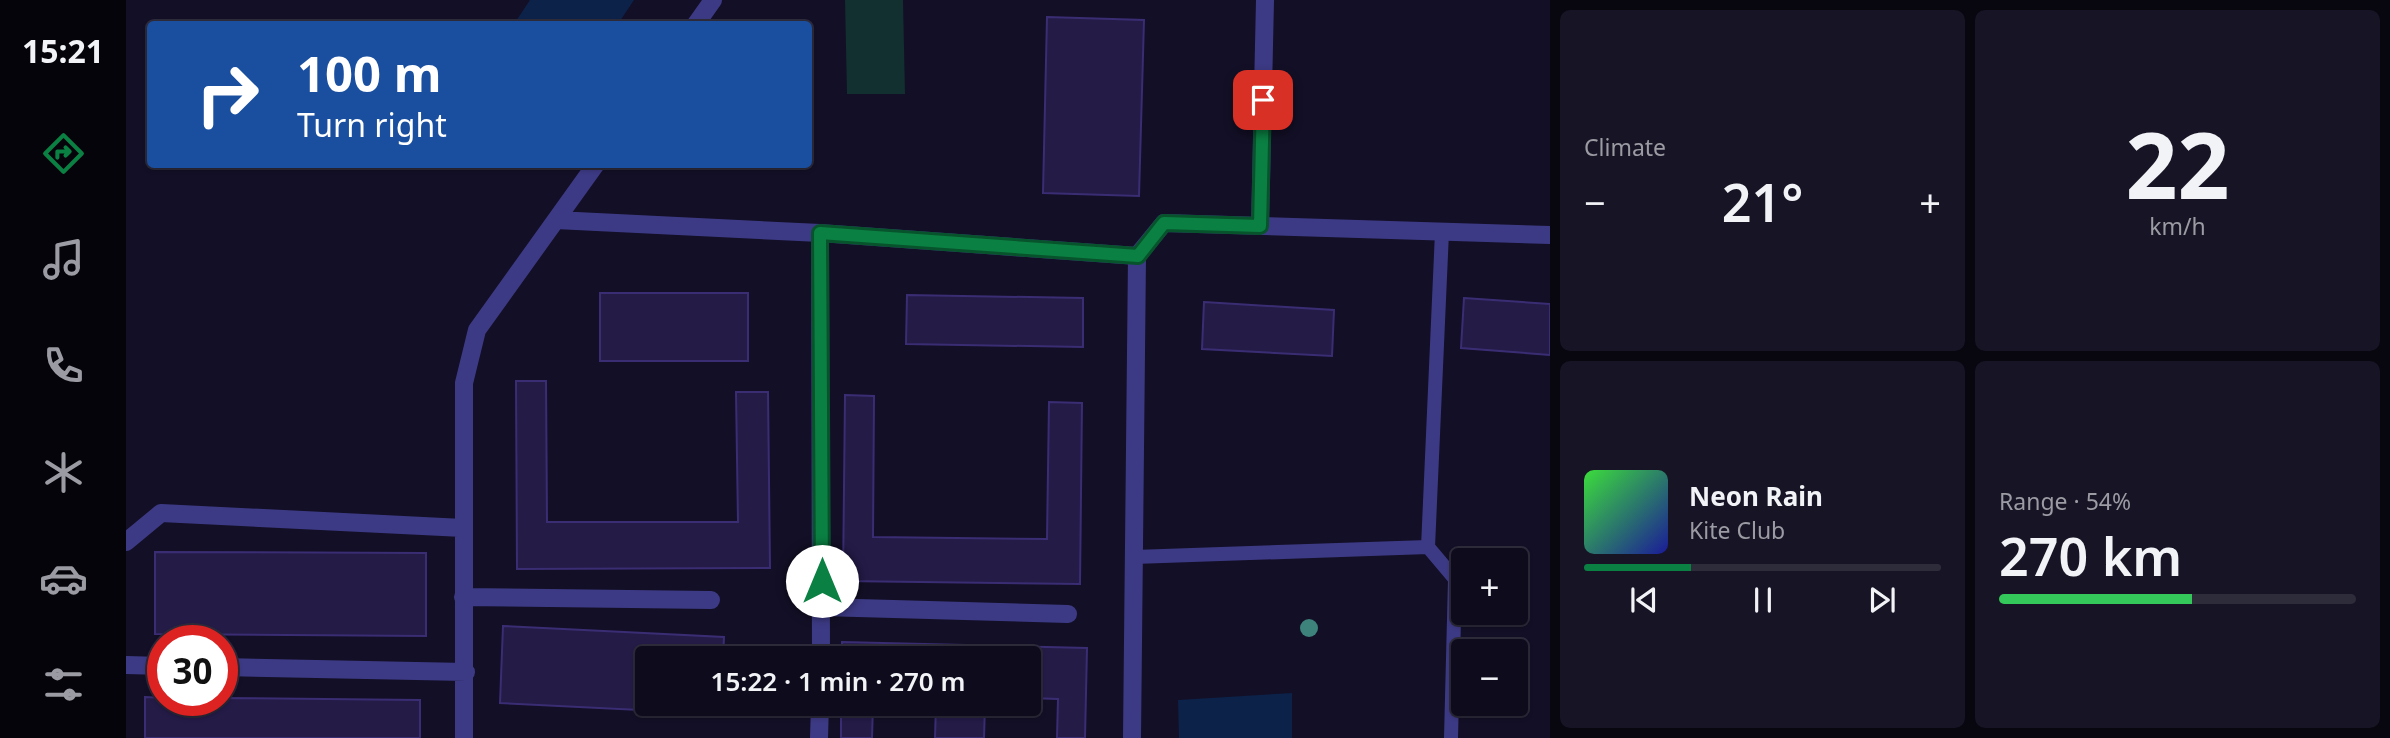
<!DOCTYPE html>
<html lang="en">
<head>
<meta charset="utf-8">
<style>
  body { margin:0; font-family:"Noto Sans",sans-serif; background:#171425; color:#f1f3f6; height:100vh; display:flex; flex-direction:column; font-size:26px; white-space:nowrap }
  * { box-sizing:border-box; margin:0 }
  p { font-size:23px; color:#9b9ba3 }
  .icon { flex:none; width:38px; height:38px; fill:none; stroke:currentColor; stroke-width:2; stroke-linecap:round; stroke-linejoin:round }
  .map { position:relative; flex:1; overflow:hidden }
  .details { display:flex; flex-direction:column; gap:10px; padding:10px; background:#08060f; width:840px }
  .details>* { flex:none }
  .guide { position:absolute; left:21px; top:21px; width:665px; height:147px; border-radius:7px; box-shadow:0 2px 5px #0004,0 0 0 2px #2e2b3b; background:#1a4fa0; color:#fff; overflow:hidden }
  .controls { position:absolute; left:1325px; top:548px; display:grid; gap:14px }
  .controls a { display:grid; place-items:center; width:77px; height:77px; border-radius:7px; background:#0e0b1c; box-shadow:0 2px 5px #0004,0 0 0 2px #2e2b3b; font-size:35px }
  .speed { position:absolute; left:21px; top:625px; display:flex; gap:14px; font-size:35px; font-weight:700; text-align:center }
  .speed>* { display:grid; place-content:center; width:91px; height:91px; border-radius:50%; background:#0e0b1c; box-shadow:0 2px 5px #0004,0 0 0 2px #2e2b3b; line-height:1 }
  .speed .limit { border:10px solid #d22; background:#fff; color:#111 }
  .pin { position:absolute; display:grid; place-items:center; width:60px; height:60px; color:#fff; margin:-30px; border-radius:14px; box-shadow:0 4px 10px #0006 }
  .me { position:absolute; width:77px; margin:-38px; rotate:0deg; stroke-linejoin:round; filter:drop-shadow(0 0 5px #0008) }
  .turn { display:flex; align-items:center; gap:24px; height:147px; padding:0 35px; font-size:32px }
  .turn .icon { width:91px; height:91px; stroke-width:2.5 }
  .turn b { display:block; font-size:49px; line-height:60px }
  .big { font-size:52px; font-weight:600; line-height:1.1 }
  .details .tile { flex:1; display:flex; flex-direction:column; justify-content:center; gap:10px; min-width:0; padding:0 24px; border-radius:10px; background:#171425 }
  .details .dial { align-items:center; gap:0 }
  .dial b { font-size:91px; line-height:1 }
  .song { display:flex; align-items:center; gap:21px }
  .cover { width:84px; height:84px; border-radius:10px; background:linear-gradient(135deg,hsl(120 70% 55%),hsl(240 70% 35%)) }
  .played { height:7px; border-radius:4px; background:linear-gradient(90deg,#0b8043 30%,#2e2b3b 30%) }
  .keys { display:flex; justify-content:space-around; direction:ltr }
  .heat { display:flex; justify-content:space-between; align-items:center; font-size:38px; direction:ltr }
  .charge { height:10px; border-radius:5px; background:linear-gradient(90deg,#34c759 54%,#2e2b3b 0) }
  .details .tiles { flex:1; display:grid; gap:10px; grid-template-columns:repeat(2,1fr) }
  .trip { position:absolute; left:509px; top:646px; width:406px; height:70px; border-radius:7px; background:#0e0b1c; box-shadow:0 2px 5px #0004,0 0 0 2px #2e2b3b; font-weight:600; line-height:70px; text-align:center }
  main { display:flex; flex:1; min-height:0 }
  .dock { display:flex; flex-direction:column; width:126px; justify-content:space-around; align-items:center; background:#06040b; color:#9b9ba3 }
  .dock .icon { width:49px; height:49px }
  .dock .active { color:#0b8043 }
  .dock b { font-size:32px; color:#f1f3f6 }
  .map>svg:first-child { display:block }
  .green { fill:#12302f }
  .water { fill:#0c2248 }
  .building { fill:#241b47; stroke:#3b2d73; stroke-width:2 }
  .lines { fill:none; stroke-linecap:round; stroke-linejoin:round }
  .lane { stroke:#3d3a85; stroke-width:14 }
  .street { stroke:#3d3a85; stroke-width:18 }
  .tree { fill:#3d827b }
  .route-casing { stroke:#07532c; stroke-width:18 }
  .route { stroke:#0b8043; stroke-width:12 }
</style>
</head>
<body>
<main>
<nav class="dock">
<b>15:21</b>
<svg class="icon active" aria-label="directions" viewBox="0 0 24 24"><path d="M12 3l9 9-9 9-9-9zM9 14v-3h6M13 9l2 2-2 2"/></svg>
<svg class="icon" aria-label="music" viewBox="0 0 24 24"><path d="M9 18V5l10-2v13"/><circle cx="6" cy="18" r="3"/><circle cx="16" cy="16" r="3"/></svg>
<svg class="icon" aria-label="phone" viewBox="0 0 24 24"><path d="M5 4h4l2 5-3 2q2 4 5 5l2-3 5 2v4C11 20 4 13 5 4z"/></svg>
<svg class="icon" aria-label="climate" viewBox="0 0 24 24"><path d="M12 3v18M4 7l16 10M4 17L20 7"/></svg>
<svg class="icon" aria-label="car" viewBox="0 0 24 24"><path d="M5 17H2v-5l4-1 3-4h7l3 4 3 1v5h-3M9 17h6M6 11h13"/><circle cx="7" cy="17" r="2"/><circle cx="17" cy="17" r="2"/></svg>
<svg class="icon" aria-label="filters" viewBox="0 0 24 24"><path d="M4 7h16M4 17h16"/><circle cx="9" cy="7" r="2"/><circle cx="15" cy="17" r="2"/></svg>
</nav>
<div class="map">
<svg width="1424" height="738" viewBox="0 0 1424 738">
  <rect width="100%" height="100%" fill="#130f26"/>
  <path class="green" d="M719,0h58l2,94h-58z"/>
  <path class="water" d="M404,0h104l-16,24h-104z
    M1166,693v45h-113l-1,-38z"/>
  <path class="building" d="M921,17l97,3 -5,176 -96,-3z
    M474,293h148v68h-148z
    M781,295l176,3v49l-177,-3z
    M1338,298l86,6v51l-89,-7z
    M1078,302l130,8 -2,46 -130,-7z
    M390,381h30l1,141h191l-2,-130h32l2,176 -253,1z
    M719,395l29,1 -1,141 174,2 2,-137 33,1 -2,181 -237,-3z
    M29,552l271,1v83l-271,-2z
    M377,626l221,11 -1,21h-75v46h72v10l-220,-11z
    M716,642l245,6 -2,90h-28l1,-39 -29,-1v-40h-187z
    M19,697l18,1v2h59v-2l198,2v38h-275z
    M715,704h32l-1,34h-31z
    M810,704h49l-1,34h-49z"/>
  <g class="lines">
    <path class="lane" d="M1302,547l27,32 -4,159
      M1008,557l294,-10 14,-315"/>
    <path class="street" d="M570,24l17,-24
      M430,220l264,13 317,23 27,-33 386,12
      M1134,226l5,-226
      M694,233l1,425
      M0,542l35,-29 302,15
      M337,597l248,3
      M696,607l246,7
      M0,665l37,1
      M96,667l244,5
      M338,738v-355l13,-53 119,-166
      M693,738l1,-34
      M1006,738l5,-482"/>
  </g>
  <circle class="tree" cx="1183" cy="628" r="9"/>
  <g class="lines">
    <defs>
      <path id="route" d="M696,581l-2,-348 318,23 26,-33 96,3 3,-126"/>
    </defs>
    <use href="#route" class="route-casing"/>
    <use href="#route" class="route"/>
  </g>
</svg>
<div class="controls">
<a>+</a>
<a>−</a>
</div>
<div class="speed"><div class="limit">30</div></div>
<div class="pin" style="left:1137px;top:100px;background:#d93025"><svg class="icon" aria-label="arrive" viewBox="0 0 24 24"><path d="M6 21V4h12l-3 4 3 4H6"/></svg></div>
<svg class="me" style="left:696px;top:581px" viewBox="-20 -20 40 40"><circle r="19" fill="#fff"/><path d="M0-13L10 11 0 6-10 11z" fill="#0b8043"/></svg>
<div class="trip">15:22 · 1 min · 270 m</div>
<div class="guide">
<div class="turn"><svg class="icon" aria-label="right" viewBox="0 0 24 24"><path d="M7 20v-9h11M14 6l5 5-5 5"/></svg><div><b>100 m</b>Turn right</div></div>
</div>
</div>
<section class="details">
<div class="tiles">
<div class="tile"><p>Climate</p>
<div class="heat"><a>−</a><b class="big">21°</b><a>+</a></div>
</div>
<div class="tile dial"><b>22</b><p>km/h</p></div>
<div class="tile">
<div class="song"><i class="cover"></i><div><b>Neon Rain</b><p>Kite Club</p></div></div>
<div class="played"></div>
<div class="keys"><svg class="icon" aria-label="previous" viewBox="0 0 24 24"><path d="M18 5L8 12l10 7zM5 5v14"/></svg><svg class="icon" aria-label="pause" viewBox="0 0 24 24"><path d="M8 5v14M16 5v14"/></svg><svg class="icon" aria-label="next" viewBox="0 0 24 24"><path d="M6 5l10 7-10 7zM19 5v14"/></svg></div>
</div>
<div class="tile"><p>Range · 54%</p><b class="big">270 km</b><div class="charge"></div></div>
</div>
</section>
</main>
</body>
</html>
